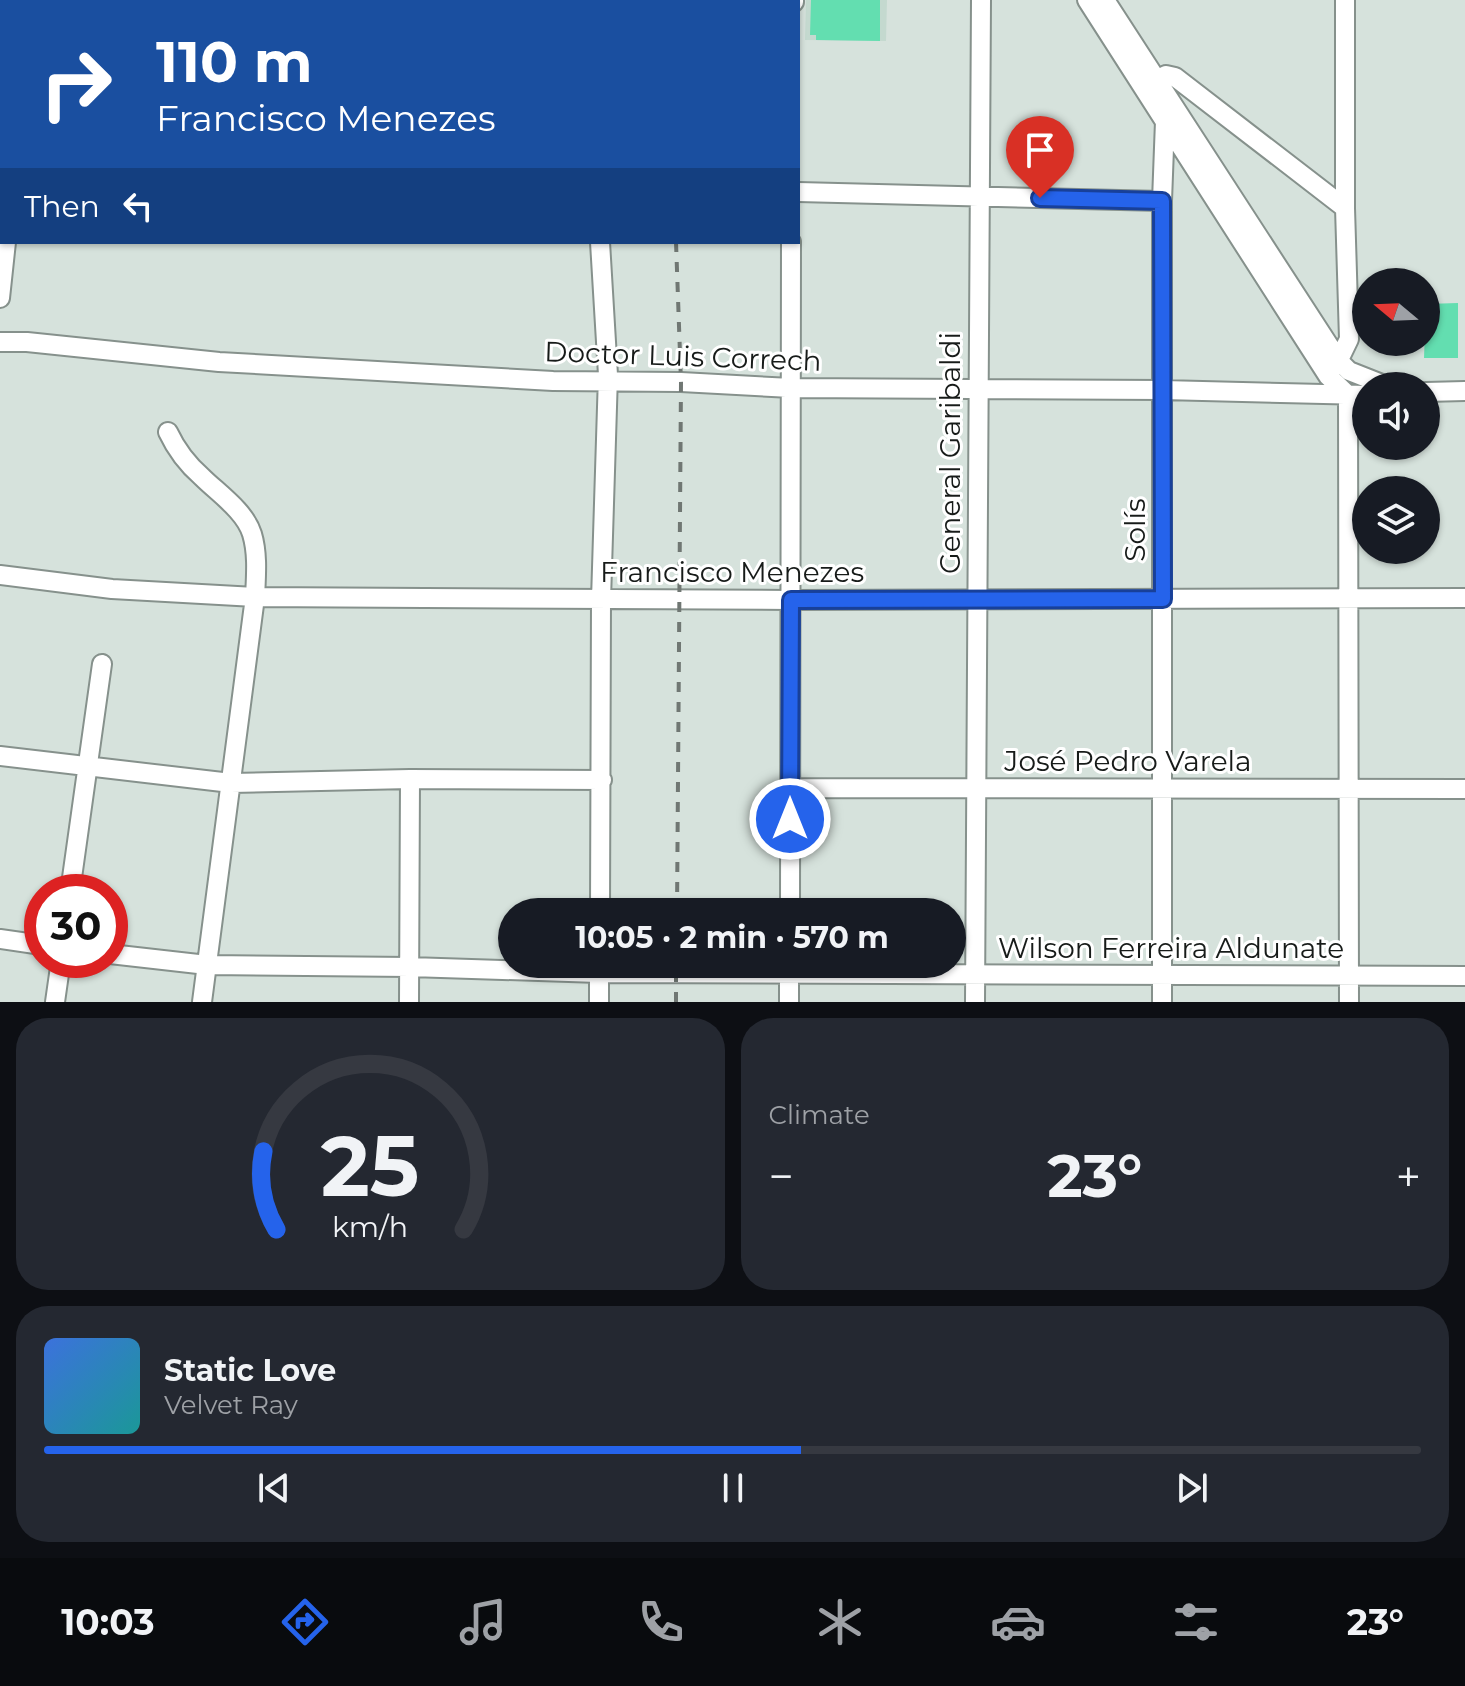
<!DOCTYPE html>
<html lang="en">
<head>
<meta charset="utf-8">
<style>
  body { margin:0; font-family:Montserrat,sans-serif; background:#242831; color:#f1f3f6; height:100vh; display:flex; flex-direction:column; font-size:30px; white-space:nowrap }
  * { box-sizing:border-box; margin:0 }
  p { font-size:26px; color:#9ea1a6 }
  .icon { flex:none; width:44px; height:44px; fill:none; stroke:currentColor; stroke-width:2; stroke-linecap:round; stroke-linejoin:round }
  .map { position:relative; height:1002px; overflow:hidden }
  .details { display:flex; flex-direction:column; gap:16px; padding:16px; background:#0d0f14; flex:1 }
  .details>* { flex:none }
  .guide { position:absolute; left:0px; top:0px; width:800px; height:244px; box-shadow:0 2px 6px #0004; background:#1a4fa0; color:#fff; overflow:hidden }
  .needle { width:52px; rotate:289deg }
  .fabs { position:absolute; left:1352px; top:268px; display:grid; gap:16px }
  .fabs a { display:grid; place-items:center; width:88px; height:88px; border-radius:50%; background:#171b24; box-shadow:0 2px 6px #0004; font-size:40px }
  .speed { position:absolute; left:24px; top:874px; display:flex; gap:16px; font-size:40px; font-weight:700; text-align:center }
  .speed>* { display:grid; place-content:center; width:104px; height:104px; border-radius:50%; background:#171b24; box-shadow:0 2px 6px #0004; line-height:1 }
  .speed .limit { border:12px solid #d22; background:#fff; color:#111 }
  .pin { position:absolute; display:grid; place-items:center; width:68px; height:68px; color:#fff; margin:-82px -34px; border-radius:50% 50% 50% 0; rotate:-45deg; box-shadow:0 0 8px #0007 }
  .pin .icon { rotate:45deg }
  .me { position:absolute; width:88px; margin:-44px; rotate:0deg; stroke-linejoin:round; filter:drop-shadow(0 0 6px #0008) }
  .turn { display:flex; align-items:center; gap:28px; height:168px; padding:0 24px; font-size:36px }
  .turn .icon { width:104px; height:104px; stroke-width:2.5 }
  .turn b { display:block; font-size:56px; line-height:68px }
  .then { display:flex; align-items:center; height:76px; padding:0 24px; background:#0003; gap:16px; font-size:30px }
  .big { font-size:60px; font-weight:700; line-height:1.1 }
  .details .tile { flex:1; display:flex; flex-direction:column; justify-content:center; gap:12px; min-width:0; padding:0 28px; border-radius:32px; background:#242831 }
  .details .dial { align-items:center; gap:0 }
  .dial svg { height:208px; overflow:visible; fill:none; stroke:#363941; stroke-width:7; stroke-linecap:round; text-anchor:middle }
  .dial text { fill:#f1f3f6; stroke:none }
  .song { display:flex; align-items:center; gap:24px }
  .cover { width:96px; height:96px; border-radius:12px; background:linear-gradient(135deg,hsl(220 70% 55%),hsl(180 70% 35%)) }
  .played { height:8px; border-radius:4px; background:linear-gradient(90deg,#2563eb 55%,#363941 55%) }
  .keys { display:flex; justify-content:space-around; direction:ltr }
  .heat { display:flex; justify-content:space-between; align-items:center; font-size:44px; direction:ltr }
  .details .tiles { flex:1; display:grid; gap:16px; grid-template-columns:1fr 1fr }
  .tile:last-child { grid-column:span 2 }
  .trip { position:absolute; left:498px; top:898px; width:468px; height:80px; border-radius:40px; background:#171b24; box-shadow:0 2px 6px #0004; font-weight:700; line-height:80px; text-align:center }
  .dock { display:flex; height:128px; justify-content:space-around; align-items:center; background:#090b0e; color:#9ea1a6 }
  .dock .icon { width:56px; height:56px }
  .dock .selected { color:#2563eb }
  .dock b { font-size:36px; color:#f1f3f6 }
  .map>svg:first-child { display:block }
  .built { fill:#c4d9cf }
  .building { fill:#63deb0 }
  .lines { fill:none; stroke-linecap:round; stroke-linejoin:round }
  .minor-casing { stroke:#86918c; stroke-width:22 }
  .minor { stroke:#fff; stroke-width:18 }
  .rail { stroke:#707773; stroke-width:4; stroke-dasharray:10 10; stroke-linecap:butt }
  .route-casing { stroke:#184099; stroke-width:20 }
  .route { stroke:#2563eb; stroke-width:14 }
  .labels { text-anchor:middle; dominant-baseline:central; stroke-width:6; stroke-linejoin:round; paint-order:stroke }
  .street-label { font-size:28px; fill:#171b19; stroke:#fff }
</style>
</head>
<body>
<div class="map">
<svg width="1465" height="1002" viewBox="0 0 1465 1002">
  <rect width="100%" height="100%" fill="#d6e2dc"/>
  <path class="built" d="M806,0h81l-1,41 -81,-1z"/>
  <path class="building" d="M811,0h69v41l-64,-1v-5h-6z
    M1458,303v55h-34l2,-54z"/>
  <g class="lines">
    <defs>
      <path id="minor" d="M594,0v2
        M1087,0l241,376 20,19
        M1105,0l234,361 10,10 38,15
        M794,2v-2
        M1147,85l19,-10 9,2 170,131
        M0,142h2
        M798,192l364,9
        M0,298l6,-56
        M0,342h27l192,20 334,19 128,1 110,6 372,2 203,5
        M1336,366l13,-27 -4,-131v-208
        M1426,392l39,-1
        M1348,395l1,607
        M168,432c8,17 19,32 34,45 16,16 43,34 50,57 6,20 4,42 3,63l-53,405
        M0,575l112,14 143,8 536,3 674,-2
        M0,756l231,27 179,-4 192,1
        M790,788l675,1
        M70,892l32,-228
        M600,912l1,-312 7,-225 -8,-133
        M790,912l1,-670
        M0,939l42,6
        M110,954l97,11 203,2 189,6 866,3
        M55,1002l6,-42
        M409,1002l1,-223
        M599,1002v-38
        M789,1002v-37
        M975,1002l6,-1002
        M1162,1002v-801l3,-80 11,-10"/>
    </defs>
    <use href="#minor" class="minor-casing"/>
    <use href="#minor" class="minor"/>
    <path class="rail" d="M647,0v2
      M676,242l5,140 -4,530
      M676,1002v-38"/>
  </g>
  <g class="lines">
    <defs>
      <path id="route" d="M790,819l1,-219 372,-1 -1,-398 -122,-3"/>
    </defs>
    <use href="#route" class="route-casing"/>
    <use href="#route" class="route"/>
  </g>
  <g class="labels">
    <g class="street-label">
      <text transform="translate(683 356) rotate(2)">Doctor Luis Correch</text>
      <text transform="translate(950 453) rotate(-90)">General Garibaldi</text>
      <text transform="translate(1135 530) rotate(-90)">Solís</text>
      <text x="732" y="572">Francisco Menezes</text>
      <text x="1128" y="761">José Pedro Varela</text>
      <text x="1171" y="948">Wilson Ferreira Aldunate</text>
    </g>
  </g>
</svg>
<div class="fabs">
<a><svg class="needle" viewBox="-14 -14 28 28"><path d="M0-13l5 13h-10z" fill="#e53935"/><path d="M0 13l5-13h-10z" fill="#9ea1a6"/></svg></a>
<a><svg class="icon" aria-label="sound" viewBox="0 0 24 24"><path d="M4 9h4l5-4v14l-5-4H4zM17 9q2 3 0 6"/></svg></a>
<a><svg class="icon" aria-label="layers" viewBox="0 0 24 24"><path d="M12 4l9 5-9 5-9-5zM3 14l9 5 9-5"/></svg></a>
</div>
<div class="speed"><div class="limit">30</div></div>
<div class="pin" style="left:1040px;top:198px;background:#d93025"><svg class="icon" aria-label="arrive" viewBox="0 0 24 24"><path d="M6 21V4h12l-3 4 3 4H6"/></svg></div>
<svg class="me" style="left:790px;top:819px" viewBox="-20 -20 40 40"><circle r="17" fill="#2563eb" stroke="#fff" stroke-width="3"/><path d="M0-11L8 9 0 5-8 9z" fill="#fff"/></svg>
<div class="trip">10:05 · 2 min · 570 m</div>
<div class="guide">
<div class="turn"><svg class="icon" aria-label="right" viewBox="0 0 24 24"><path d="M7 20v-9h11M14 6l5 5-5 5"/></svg><div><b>110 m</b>Francisco Menezes</div></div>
<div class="then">Then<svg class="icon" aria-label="left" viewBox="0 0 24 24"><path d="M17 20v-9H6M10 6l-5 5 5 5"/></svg></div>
</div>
</div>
<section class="details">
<div class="tiles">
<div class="tile dial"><svg viewBox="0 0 100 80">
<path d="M14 69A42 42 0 1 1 86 69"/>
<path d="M14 69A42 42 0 0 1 9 39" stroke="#2563eb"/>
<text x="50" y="56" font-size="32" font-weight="700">25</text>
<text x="50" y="72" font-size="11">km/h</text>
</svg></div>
<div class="tile"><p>Climate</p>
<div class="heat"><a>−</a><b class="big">23°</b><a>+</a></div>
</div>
<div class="tile">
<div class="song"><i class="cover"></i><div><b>Static Love</b><p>Velvet Ray</p></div></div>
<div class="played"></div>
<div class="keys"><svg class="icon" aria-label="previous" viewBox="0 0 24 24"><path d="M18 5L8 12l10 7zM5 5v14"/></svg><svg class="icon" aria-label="pause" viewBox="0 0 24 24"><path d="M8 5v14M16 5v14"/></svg><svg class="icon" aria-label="next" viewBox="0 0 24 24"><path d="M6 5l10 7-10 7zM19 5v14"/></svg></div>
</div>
</div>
</section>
<nav class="dock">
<b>10:03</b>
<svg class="icon selected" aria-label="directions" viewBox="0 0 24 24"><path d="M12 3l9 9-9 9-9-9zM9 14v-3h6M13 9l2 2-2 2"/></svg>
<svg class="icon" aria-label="music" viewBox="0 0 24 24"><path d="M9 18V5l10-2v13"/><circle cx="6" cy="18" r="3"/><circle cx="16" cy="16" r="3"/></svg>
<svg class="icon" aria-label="phone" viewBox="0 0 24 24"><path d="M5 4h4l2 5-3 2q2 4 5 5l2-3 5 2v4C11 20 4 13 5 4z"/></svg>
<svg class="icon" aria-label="climate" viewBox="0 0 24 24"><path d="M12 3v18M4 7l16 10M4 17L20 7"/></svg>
<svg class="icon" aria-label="car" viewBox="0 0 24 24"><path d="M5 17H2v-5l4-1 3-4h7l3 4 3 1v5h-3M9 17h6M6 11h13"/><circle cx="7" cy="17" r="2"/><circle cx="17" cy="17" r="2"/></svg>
<svg class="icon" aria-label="filters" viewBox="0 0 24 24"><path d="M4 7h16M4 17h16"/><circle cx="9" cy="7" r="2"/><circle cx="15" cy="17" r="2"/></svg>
<b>23°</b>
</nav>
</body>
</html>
